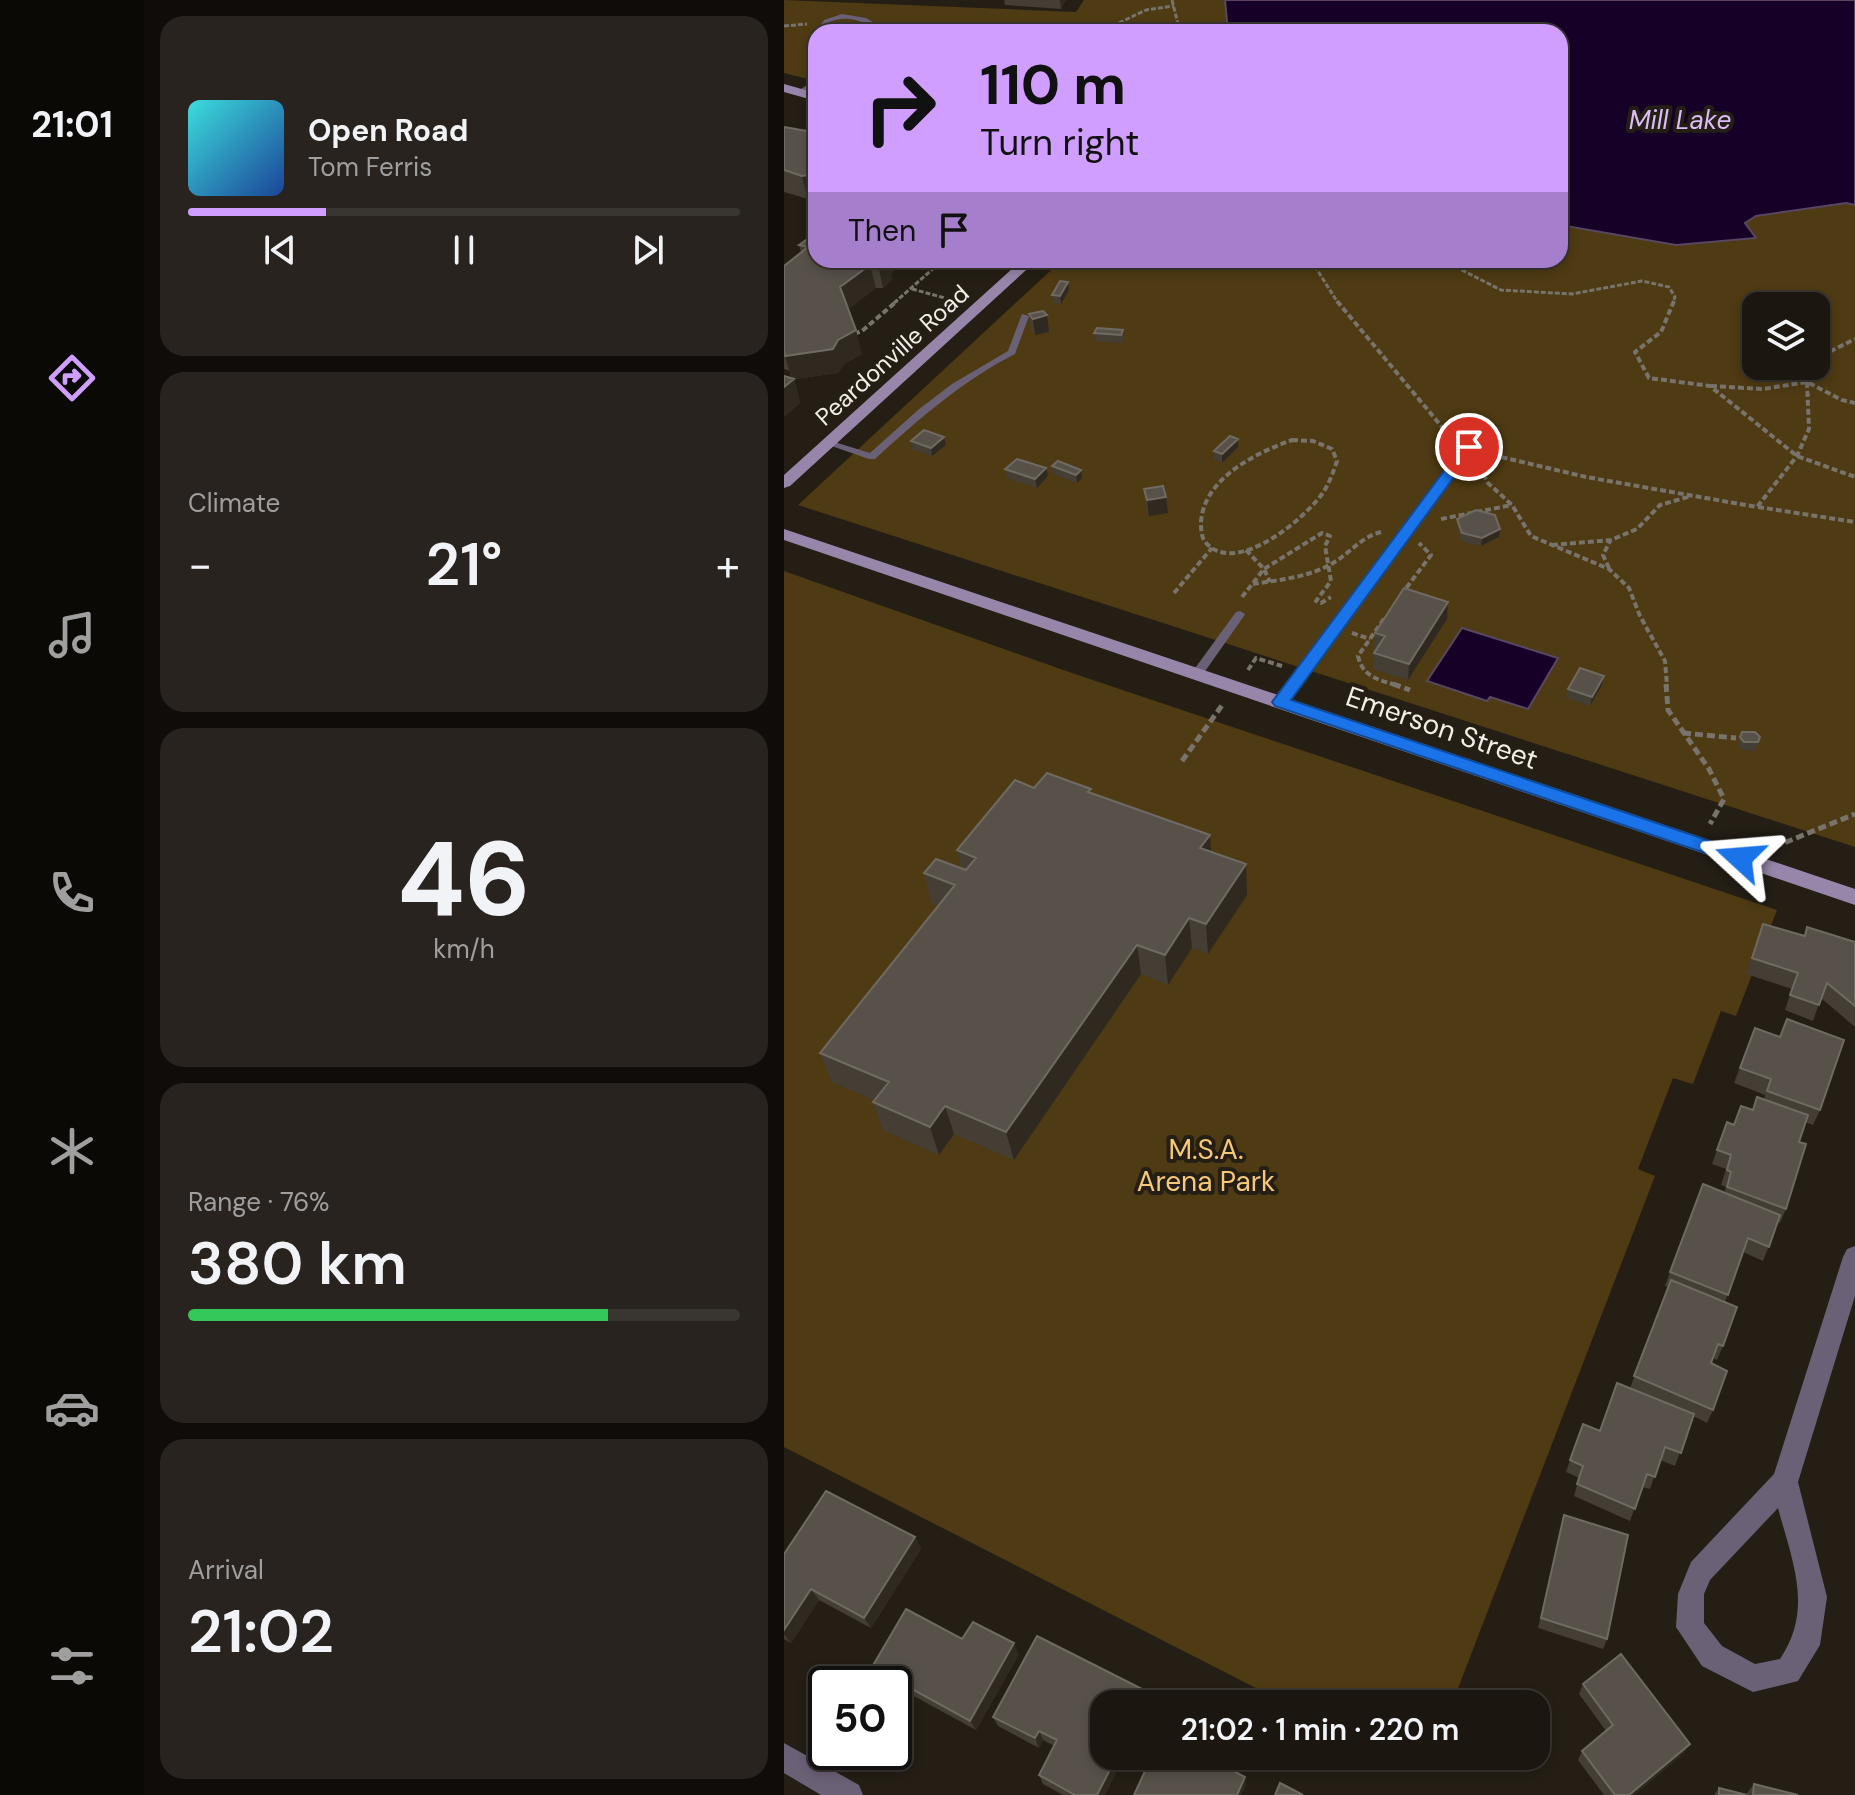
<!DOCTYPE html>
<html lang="en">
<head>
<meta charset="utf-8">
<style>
  body { margin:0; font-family:"DM Sans",sans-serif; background:#28231e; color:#f1f3f6; height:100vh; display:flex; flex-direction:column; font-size:30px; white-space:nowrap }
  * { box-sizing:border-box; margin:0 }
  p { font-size:26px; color:#a09f9f }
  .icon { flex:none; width:44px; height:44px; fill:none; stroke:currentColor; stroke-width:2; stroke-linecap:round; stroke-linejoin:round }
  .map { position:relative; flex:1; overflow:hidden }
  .panel { display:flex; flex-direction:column; gap:16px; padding:16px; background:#0f0c09; width:640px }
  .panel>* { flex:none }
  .banner { position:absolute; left:24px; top:24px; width:760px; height:244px; border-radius:24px; box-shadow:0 4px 12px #0003,0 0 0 2px #393530; background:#cf9eff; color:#111; overflow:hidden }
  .fabs { position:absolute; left:958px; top:292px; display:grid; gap:16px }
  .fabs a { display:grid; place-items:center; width:88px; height:88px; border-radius:16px; background:#1b1610; box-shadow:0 4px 12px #0003,0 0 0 2px #393530; font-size:40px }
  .speed { position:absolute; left:24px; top:1666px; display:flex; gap:16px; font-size:40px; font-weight:700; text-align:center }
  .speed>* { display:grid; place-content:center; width:104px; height:104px; border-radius:50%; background:#1b1610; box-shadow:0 4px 12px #0003,0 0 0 2px #393530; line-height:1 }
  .speed .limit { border:4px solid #111; border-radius:12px; background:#fff; color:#111 }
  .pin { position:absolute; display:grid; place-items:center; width:68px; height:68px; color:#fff; margin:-34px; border:4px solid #fff; border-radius:50%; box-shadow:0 2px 8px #0007 }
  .me { position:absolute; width:88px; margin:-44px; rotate:289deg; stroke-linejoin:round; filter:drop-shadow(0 0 6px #0008) }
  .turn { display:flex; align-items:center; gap:28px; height:168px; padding:0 40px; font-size:36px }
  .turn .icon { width:104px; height:104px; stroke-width:2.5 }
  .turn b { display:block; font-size:56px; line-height:68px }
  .then { display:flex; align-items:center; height:76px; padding:0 40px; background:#0003; gap:16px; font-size:30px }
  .big { font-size:60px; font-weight:600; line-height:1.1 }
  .panel .tile { flex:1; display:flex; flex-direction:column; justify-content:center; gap:12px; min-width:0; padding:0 28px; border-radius:24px; background:#28231e }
  .panel .dial { align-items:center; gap:0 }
  .dial b { font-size:104px; line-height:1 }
  .song { display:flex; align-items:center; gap:24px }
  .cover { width:96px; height:96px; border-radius:12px; background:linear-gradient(135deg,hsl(180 70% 55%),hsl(220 70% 35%)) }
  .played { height:8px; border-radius:4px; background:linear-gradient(90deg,#cf9eff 25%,#393530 25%) }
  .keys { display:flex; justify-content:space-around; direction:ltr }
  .heat { display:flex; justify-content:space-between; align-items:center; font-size:44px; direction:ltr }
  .charge { height:12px; border-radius:6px; background:linear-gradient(90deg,#34c759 76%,#393530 0) }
  .trip { position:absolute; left:306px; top:1690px; width:460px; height:80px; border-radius:24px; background:#1b1610; box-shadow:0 4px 12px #0003,0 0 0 2px #393530; font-weight:600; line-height:80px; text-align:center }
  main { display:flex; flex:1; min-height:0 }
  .tab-bar { display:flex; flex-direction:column; width:144px; justify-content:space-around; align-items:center; background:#0b0906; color:#a09f9f }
  .tab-bar .icon { width:56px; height:56px }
  .tab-bar .selected { color:#cf9eff }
  .tab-bar b { font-size:36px; color:#f1f3f6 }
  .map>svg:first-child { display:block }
  .green { fill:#4e3a13; fill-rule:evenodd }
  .water { fill:#170028; stroke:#594762; stroke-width:2 }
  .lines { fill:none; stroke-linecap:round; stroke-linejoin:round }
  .path-far2 { stroke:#78736b; stroke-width:3; stroke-dasharray:5 2; stroke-linecap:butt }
  .path-far1 { stroke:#78736b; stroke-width:4; stroke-dasharray:6 3; stroke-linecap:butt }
  .path { stroke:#78736b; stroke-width:5; stroke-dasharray:8 4; stroke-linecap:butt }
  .service { fill:#6b6177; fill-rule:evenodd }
  .minor { fill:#6b6177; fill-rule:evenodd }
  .secondary { fill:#9786aa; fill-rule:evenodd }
  .wall { fill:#443e35 }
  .shaded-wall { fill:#2f2920 }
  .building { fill:#575149; stroke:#6f6a62; stroke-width:2 }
  .route { fill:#1a73e8; stroke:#114b97; stroke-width:2 }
  .labels { text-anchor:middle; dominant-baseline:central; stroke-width:8; stroke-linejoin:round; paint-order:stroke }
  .far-street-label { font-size:24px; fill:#f2eee8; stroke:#241e15 }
  .far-water-label { font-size:26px; font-style:italic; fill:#dbbdfa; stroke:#241e15 }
  .street-label { font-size:28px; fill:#f2eee8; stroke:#241e15 }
  .park-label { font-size:28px; fill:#f6c878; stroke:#241e15 }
</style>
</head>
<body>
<main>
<nav class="tab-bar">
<b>21:01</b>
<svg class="icon selected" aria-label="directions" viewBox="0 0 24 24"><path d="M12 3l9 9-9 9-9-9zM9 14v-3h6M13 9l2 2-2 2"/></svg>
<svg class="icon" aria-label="music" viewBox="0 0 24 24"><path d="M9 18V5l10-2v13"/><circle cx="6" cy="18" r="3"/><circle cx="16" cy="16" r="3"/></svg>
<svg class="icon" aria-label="phone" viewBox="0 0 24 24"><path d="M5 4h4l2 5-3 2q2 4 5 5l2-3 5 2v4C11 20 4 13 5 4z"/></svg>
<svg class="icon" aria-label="climate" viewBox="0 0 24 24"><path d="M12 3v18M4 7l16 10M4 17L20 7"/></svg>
<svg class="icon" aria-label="car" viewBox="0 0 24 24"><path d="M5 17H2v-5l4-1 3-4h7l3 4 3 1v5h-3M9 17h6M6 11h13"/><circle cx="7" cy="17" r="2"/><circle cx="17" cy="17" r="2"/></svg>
<svg class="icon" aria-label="filters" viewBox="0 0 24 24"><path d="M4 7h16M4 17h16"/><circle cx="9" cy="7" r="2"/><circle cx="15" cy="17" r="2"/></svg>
</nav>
<section class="panel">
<div class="tile">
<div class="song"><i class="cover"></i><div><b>Open Road</b><p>Tom Ferris</p></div></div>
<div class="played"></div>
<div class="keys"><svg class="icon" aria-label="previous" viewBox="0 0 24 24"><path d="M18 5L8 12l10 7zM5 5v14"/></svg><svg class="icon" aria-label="pause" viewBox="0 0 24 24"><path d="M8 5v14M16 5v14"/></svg><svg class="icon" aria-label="next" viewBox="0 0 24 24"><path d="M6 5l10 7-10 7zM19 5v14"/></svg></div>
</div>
<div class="tile"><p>Climate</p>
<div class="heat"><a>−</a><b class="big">21°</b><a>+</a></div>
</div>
<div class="tile dial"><b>46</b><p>km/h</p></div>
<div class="tile"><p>Range · 76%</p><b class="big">380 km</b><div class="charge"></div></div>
<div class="tile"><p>Arrival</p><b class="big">21:02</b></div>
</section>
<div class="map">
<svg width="1071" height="1795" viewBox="0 0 1071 1795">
  <rect width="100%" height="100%" fill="#241e15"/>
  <path class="green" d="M0,0l292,12 8,-12h771v847l-1057,-342 264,-245h498v-228h-744v49l-32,-8zM972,306h60v60h-60z
    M0,571l288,102 705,237 -41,106 -15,-5 -28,73 -20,-6 -35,91 17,7 -203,528h-165l-503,-257z"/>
  <path class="water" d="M441,0h630v205l-9,-2 -90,13 -11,7 11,15 -80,7 -116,-20v-193h-332z
    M678,628l96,30 -30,51 -38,-12 -3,4 -60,-20z"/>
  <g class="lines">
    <path class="path-far2" d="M388,0l8,32
      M0,26l23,-2
      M316,32l46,-22 28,-4
      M527,260l27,43
      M669,260l3,7 45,23 71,4 70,-13 27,6 6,10 -2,6
      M128,289l44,12
      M110,303l49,-43"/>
    <path class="path-far1" d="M553,301l105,126 13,9
      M890,301l-13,31 -26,20 14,26 61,8 87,70 58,21
      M70,334l8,-3 35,-30
      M927,386l52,3 44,-7 35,18 13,3
      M508,440l21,1 19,8 5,12c-4,12 -8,23 -15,33 -18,25 -83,80 -114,51 -7,-6 -7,-15 -7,-23 3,-44 55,-69 91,-82z
      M700,453l102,24 171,30 40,-51 12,-27 -2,-47 16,-27 32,-16
      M695,466l9,17 24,22 19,31 78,33 20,19 11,28 25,45 2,25
      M974,507l97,15
      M657,519l71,-14
      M768,545l59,-5 26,-11 23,-24 31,-9
      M462,550l18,19 6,13
      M825,568l-6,-13 7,-14
      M469,584c26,-4 57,-7 80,-21 17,-10 28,-26 48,-31
      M390,593l38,-45
      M617,595l30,-40 -12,-12
      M458,597l22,-28 58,-36 8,3 -5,10 6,35 -15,20 5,2 10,-6
      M600,619l-26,37c5,22 22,24 41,30
      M568,633l18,6
      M464,670l8,-12 26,8"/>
    <path class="path" d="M609,684l17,6
      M882,684l2,26 41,59 15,30 -14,25
      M899,733l53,5
      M398,761l41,-57
      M990,847l81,-33"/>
    <path class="service" d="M58,14l24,4 22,13 -19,1 9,-2c-18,-10 -30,-15 -49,-8l-2,3 9,7h-8l-8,-6 4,-6z
      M29,81h3v5l-12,9h-6v-4z
      M238,314l7,2 -14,38c-53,27 -96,65 -140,105h-6l-46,-16 5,-3 42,13 48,-43 34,-26 56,-33z
      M685,444l3,1v4l-188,256h-8l-1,-3 1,-3 190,-254z
      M456,611l5,3 -1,2 -43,61h-8l-1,-3 1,-3 43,-59z"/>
    <path class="minor" d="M1071,1246v50l-57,186 29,115 -7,48 -22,36 -45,11 -51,-26 -26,-39 2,-33 13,-32 83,-88 69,-217 4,-8zM994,1508c14,53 36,101 2,151l-25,5 -33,-18 -18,-23v-29l6,-14z
      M0,1743l75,42 4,10h-42l-37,-22z"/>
    <path class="secondary" d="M0,84l32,9v8l-32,-9z
      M238,260h15l-247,226 -6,2v-13z
      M0,529l1071,360v16l-1071,-365z"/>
  </g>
  <path class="wall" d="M220,0h62l-5,9 -56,-4z
    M0,127l30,10 -6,62 -24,-7z
    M32,233v27h89l-14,14 1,6 -9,8h-7l-28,21 14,45 -18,10 -6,9 -44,6 6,24 -16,14v-41l7,2 -1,-7 -6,-2v-103l17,-14 -2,-7z
    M284,282l1,8 -8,14 -8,-1 -1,-8z
    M245,314l18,1 2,17 -14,3 -4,-5z
    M339,330l1,8 -2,5 -27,-2 -1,-8z
    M127,441l35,4 -14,11 -20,-7z
    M454,447l-16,16 -8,-3v-9z
    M274,461l24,17 -5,5 -24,-9 -1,-8z
    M221,469l43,7 -11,12 -30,-10z
    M360,489l22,8 2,16 -19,3 -3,-10z
    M673,519l43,10 -1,8 -18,9 -20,-5 -4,-14z
    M664,602l-1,17 -39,61 -35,-11 1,-16 2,-3h-2l1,-17z
    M820,676l-2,9 -12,21 -24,-8 2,-9z
    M956,737h20l-5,14 -13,-1 -4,-5z
    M250,788l58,5 119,59 36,43 -39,59 -16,-6 -24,37 -27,-11 -127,186 -60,-26 -15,21 -56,-25 -10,-28 1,-2 -42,-18 -12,-29 118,-147 -6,-2 -8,-31 38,-4 -5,-19z
    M979,924l41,12 51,6v85l-34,-29 -8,23 -28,-11 7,-21 -46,-15z
    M971,1028l65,82 -7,15 -8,-3 -6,20 -13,67 -6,14 -2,-1 -15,39 -20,-9 -18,50 -2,44 -6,14 -4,-2 -2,5 2,47 -6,13 -14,-7 -18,50 -15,-6 -10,29 -8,-2 -12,34 -56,-25 5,-18 -13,-6 4,-12 30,-29 30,-43 38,-101 -3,-1 5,-14 54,-79 2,-6 -5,-2 5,-16 -14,-5 15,-42 7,3 30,-25 1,-5 -31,-12z
    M780,1515l43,124 -4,10 -65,-21z
    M131,1537l6,12 -50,79 -52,-28 -28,43 -7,-4v-85z
    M178,1639l57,15 -43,76 -97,-53 -7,-10z
    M799,1684l101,69 -50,42h-30l-26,-35 4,-9 24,-20 -27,-37z
    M364,1692l3,10 -1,2h-46v52h20l-19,39h-42l-20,-11 -4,-9 15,-29 -11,-6 -4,8 -41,-22 -5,-9z
    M970,1784l44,11h-84l5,-7 28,7v-2z"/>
  <path class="shaded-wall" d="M276,0h6l-5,9z
    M32,174v23l-8,2 -6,-23z
    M99,260h22l-14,14 1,6 -9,8 -5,-24z
    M86,265l6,23 -31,23 -5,-24z
    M284,282l1,8 -8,14 -1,-8z
    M263,315l2,17 -14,3 -2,-16z
    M72,330l6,24 -18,10 -6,9 -44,6 6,24 -16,14v-30l8,-7 -7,-24z
    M160,437l2,8 -14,11 -1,-8z
    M454,439v8l-16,16v-9z
    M262,468l2,8 -11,12 -2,-9z
    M297,470l1,8 -5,5 -1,-8z
    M382,497l2,16 -19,3 -2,-16z
    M716,529l-1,8 -18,9 1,-8z
    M664,602l-1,17 -39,61 1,-16z
    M820,676l-2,9 -12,21 2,-9z
    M426,835l2,30 -12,-17z
    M462,864l1,31 -39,59 -2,-30z
    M405,918l3,30 -24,37 -3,-30z
    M353,945l4,29 -127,186 -8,-28z
    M161,1106l9,28 -15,21 -9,-28z
    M131,1537l6,12 -50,79 -7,-10z
    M27,1589l8,11 -28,43 -7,-9v-4z
    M230,1643l5,11 -43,76 -6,-9z
    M364,1692l3,10 -1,2h-8z
    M255,1731l4,9 -4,8 -4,-10z
    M906,1744l-6,9 -50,42h-5z
    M333,1756h7l-19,39h-8z
    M461,1777l1,8 -4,10h-5z"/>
  <path class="building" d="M0,127l28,5 2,5 2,1v36l-14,2 -18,-6z
    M32,233v27h67l-5,4 -8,1 -30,22 16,43 -18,10 -5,9 -48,7 -1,-6v-84l24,-19 -9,-2z
    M276,281l8,1 -8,14 -8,-1z
    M259,311l4,4 -14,4 -4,-5z
    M313,328l26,2 -2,5 -27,-2z
    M0,376l10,3 -10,8z
    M140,430l20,7 -13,11 -20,-7z
    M446,436l8,3 -16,15 -8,-3z
    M233,459l29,9 -11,11 -30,-10z
    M274,461l23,9 -5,5 -24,-9z
    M379,486l3,11 -19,3 -3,-11z
    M692,510l19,5 5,14 -18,9 -20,-5 -5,-14z
    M620,588l44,14 -39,62 -35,-11 11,-17 -10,-3z
    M796,668l24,8 -12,21 -24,-8z
    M958,732h13l5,5 -2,5h-14l-4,-5z
    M263,773l44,16 -3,3 122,43 -10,13 46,16 -40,60 -17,-6 -24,37 -28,-10 -131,187 -61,-26 -15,21 -57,-25 16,-20 -69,-29 135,-168 -31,-12 12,-14 30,11 10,-12 -19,-8 58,-70 19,8z
    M979,924l42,12 2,-9 48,15v64l-28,-23 -8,22 -29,-10 8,-22 -46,-15z
    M1003,1019l57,21 -24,70 -53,-19 4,-12 -31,-11 15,-40 25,9z
    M973,1097l51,18 -9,27 7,2 -20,65 -59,-22 4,-15 -4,-2 4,-15 -14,-5 10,-28 7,3 7,-19 12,4z
    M919,1184l77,31 -11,32 -21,-9 -20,57 -58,-23z
    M887,1280l66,27 -14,39 -5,-2 -7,19 16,8 -14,39 -79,-34z
    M833,1383l77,31 -13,39 -16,-6 -10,30 -8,-3 -12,35 -58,-25 6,-18 -13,-6 13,-36 17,7z
    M42,1491l89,46 -51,81 -53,-29 -27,41v-76z
    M780,1515l64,20 -21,104 -66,-21z
    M122,1609l56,30 11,-17 41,21 -44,78 -98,-54z
    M253,1636l111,56 -6,12h-38v52h13l-20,39h-22l-36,-20 18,-35 -18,-9 -4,7 -42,-21z
    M837,1654l69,90 -61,51h-14l-33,-44 31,-26 -30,-41z
    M368,1756h53l40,21 -8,18h-103z
    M496,1783l23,12h-28z
    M970,1784l44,11h-45z
    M935,1788l28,7h-28z"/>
  <path class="route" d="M685,443l7,4 -185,253 455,153 3,5 -3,5h-12l-459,-157 -3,-4 3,-4 189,-254z"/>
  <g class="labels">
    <g class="far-street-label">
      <text transform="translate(108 355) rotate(-42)">Peardonville Road</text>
    </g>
    <g class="far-water-label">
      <text x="896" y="120">Mill Lake</text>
    </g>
    <g class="street-label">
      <text transform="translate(658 728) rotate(19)">Emerson Street</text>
    </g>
    <g class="park-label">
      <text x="422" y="1149">M.S.A.<tspan x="422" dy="32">Arena Park</tspan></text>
    </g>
  </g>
</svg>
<div class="fabs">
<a><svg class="icon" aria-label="layers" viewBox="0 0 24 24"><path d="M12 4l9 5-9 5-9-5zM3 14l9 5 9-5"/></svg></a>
</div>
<div class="speed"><div class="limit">50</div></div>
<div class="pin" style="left:685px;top:447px;background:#d93025"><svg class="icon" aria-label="arrive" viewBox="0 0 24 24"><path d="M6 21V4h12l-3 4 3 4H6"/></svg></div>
<svg class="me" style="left:956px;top:858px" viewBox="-20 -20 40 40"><path d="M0-17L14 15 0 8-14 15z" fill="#1a73e8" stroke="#fff" stroke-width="4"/></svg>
<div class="trip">21:02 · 1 min · 220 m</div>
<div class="banner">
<div class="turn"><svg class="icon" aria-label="right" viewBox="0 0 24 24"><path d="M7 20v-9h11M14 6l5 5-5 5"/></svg><div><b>110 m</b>Turn right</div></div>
<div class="then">Then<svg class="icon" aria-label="arrive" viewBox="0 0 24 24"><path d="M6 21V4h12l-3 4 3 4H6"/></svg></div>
</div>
</div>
</main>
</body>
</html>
